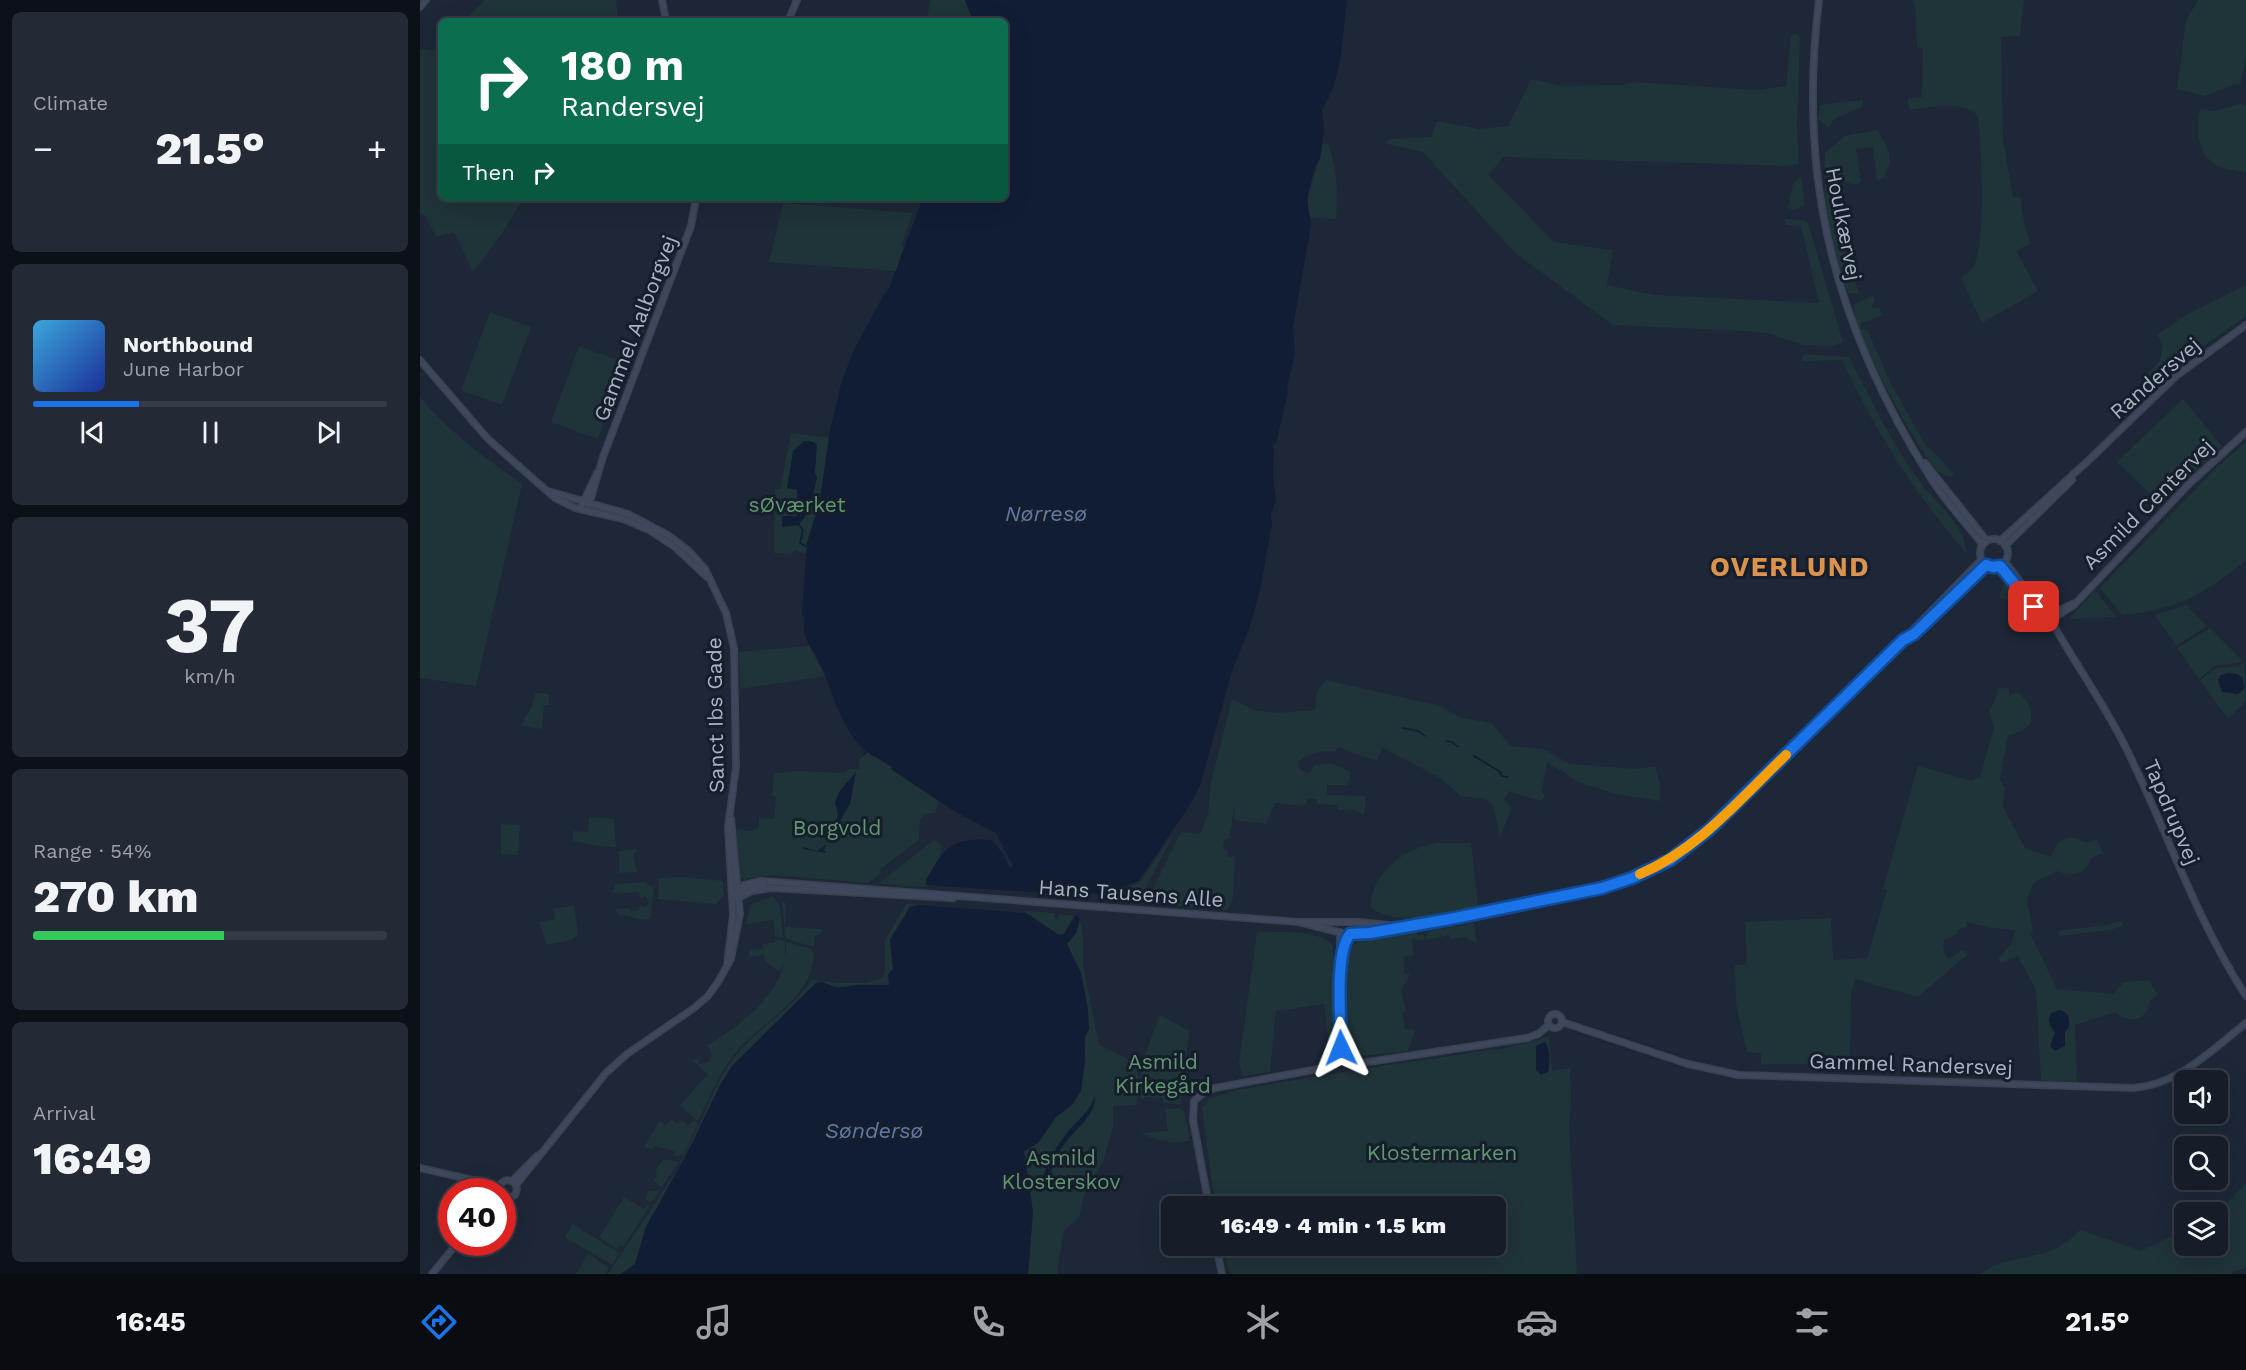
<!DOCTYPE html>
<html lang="en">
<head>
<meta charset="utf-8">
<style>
  body { margin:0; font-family:"Work Sans",sans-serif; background:#232a35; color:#f1f3f6; height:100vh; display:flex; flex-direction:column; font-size:22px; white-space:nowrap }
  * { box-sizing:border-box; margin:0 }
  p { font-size:20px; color:#9ea2a8 }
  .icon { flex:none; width:33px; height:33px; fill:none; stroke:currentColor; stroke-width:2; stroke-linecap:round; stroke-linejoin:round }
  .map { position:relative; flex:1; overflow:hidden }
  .side { display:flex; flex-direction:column; gap:12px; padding:12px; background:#0c1017; width:420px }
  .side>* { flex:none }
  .banner { position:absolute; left:18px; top:18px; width:570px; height:183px; border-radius:9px; box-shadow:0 6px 24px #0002,0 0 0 2px #353b46; background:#0b6e4f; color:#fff; overflow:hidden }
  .tools { position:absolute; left:1754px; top:1070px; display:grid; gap:12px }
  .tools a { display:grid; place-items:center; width:54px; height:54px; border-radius:9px; background:#161d29; box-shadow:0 6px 24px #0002,0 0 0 2px #353b46; font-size:30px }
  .speed { position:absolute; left:18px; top:1178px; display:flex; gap:12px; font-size:30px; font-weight:700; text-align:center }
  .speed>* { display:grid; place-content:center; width:78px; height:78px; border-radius:50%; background:#161d29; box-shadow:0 6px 24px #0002,0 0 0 2px #353b46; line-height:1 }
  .speed .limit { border:9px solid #d22; background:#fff; color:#111 }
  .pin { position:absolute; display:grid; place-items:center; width:51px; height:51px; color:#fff; margin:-26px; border-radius:12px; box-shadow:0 3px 9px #0006 }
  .me { position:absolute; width:66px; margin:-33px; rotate:358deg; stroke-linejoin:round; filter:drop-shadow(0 0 4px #0008) }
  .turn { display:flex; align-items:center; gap:21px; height:126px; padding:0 24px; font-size:27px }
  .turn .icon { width:78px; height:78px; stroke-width:2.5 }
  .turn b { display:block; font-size:42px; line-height:51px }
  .then { display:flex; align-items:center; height:57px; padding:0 24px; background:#0003; gap:12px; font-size:22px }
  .big { font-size:45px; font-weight:800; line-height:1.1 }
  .side .tile { flex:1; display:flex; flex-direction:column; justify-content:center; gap:9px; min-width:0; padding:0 21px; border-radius:9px; background:#232a35 }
  .side .dial { align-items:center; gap:0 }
  .dial b { font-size:78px; line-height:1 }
  .song { display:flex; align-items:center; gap:18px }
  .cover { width:72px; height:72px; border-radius:9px; background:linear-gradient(135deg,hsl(200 70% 55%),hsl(230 70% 35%)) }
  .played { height:6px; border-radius:3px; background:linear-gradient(90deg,#1a73e8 30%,#353b46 30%) }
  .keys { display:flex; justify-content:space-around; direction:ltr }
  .heat { display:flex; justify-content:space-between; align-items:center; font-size:33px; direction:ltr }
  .charge { height:9px; border-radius:4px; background:linear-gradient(90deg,#34c759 54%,#353b46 0) }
  .trip { position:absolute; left:741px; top:1196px; width:345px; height:60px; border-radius:9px; background:#161d29; box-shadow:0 6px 24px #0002,0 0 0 2px #353b46; font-weight:800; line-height:60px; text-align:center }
  .tab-bar { display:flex; height:96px; justify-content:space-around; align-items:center; background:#090c10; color:#9ea2a8 }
  .tab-bar .icon { width:42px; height:42px }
  .tab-bar .current { color:#1a73e8 }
  .tab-bar b { font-size:27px; color:#f1f3f6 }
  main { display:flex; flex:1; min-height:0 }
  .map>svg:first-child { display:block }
  .green { fill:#1f3438 }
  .water { fill:#101d34 }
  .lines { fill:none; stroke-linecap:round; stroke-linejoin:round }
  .stream { stroke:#101d34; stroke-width:1.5 }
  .secondary-casing { stroke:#3a4251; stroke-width:8 }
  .secondary { stroke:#3e475b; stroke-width:5 }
  .route-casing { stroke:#114b97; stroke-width:15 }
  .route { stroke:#1a73e8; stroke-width:10 }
  .slow { stroke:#f59e0b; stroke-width:10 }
  .labels { text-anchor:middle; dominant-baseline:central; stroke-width:6; stroke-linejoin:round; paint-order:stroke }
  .street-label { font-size:21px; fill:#aab3c5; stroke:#161e2b }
  .park-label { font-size:21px; fill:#609770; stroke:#161e2b }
  .water-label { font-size:22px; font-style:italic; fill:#5f7aa8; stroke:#161e2b }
  .district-label { font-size:27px; font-weight:bold; letter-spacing:1.5px; fill:#dc934d; stroke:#161e2b }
</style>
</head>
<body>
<main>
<section class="side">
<div class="tile"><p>Climate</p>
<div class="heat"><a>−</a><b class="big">21.5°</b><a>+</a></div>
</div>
<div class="tile">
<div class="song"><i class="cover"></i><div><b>Northbound</b><p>June Harbor</p></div></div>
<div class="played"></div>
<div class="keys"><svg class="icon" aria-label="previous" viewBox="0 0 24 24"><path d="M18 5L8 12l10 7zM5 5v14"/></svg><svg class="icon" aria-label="pause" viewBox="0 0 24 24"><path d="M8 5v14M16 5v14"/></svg><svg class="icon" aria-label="next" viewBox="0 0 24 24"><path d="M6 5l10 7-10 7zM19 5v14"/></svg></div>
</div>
<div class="tile dial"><b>37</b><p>km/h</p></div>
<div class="tile"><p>Range · 54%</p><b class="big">270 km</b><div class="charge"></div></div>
<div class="tile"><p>Arrival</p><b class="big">16:49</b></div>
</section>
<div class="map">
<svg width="1826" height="1274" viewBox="0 0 1826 1274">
  <rect width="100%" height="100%" fill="#1d2737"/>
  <path class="green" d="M65,0h131l2,21h-155z
    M510,0h35l8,21h-46z
    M1492,0h112l-4,36 -19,1 2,101 10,60 7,-1 5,30 6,16 -15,8 22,40 -56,32 -21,-45c3,-3 8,-6 11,-9 15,-20 9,-126 6,-153 -14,-16 -48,-9 -68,-6l-3,-11 15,-2 1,-48 -6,-2 -2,-41z
    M1778,0h48v57l-6,28 -5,-1 -30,12 -28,-7 9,-68z
    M1376,34l4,3 -3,89 2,38 -12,2 -284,-9 -14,18 65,67 59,8 -6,35 47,10 165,8 -18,-77 -14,-1 -2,-2v-4l19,1 4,3 35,119 -12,4 -28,-1 -31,-11 -26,-3 -133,-6 -98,-72 -92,-101 -40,-9 8,-4 40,-2 6,-16 41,8 30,-3 23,-47 30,7 63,-1 8,-3 124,8 30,-4 5,-51z
    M21,43v155h83l-24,38 -27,36 -19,-40 -18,5 -11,-22 -5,-2v-164l13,2z
    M1443,100l-1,7 -28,12 -5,9 -11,-9 2,-14z
    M1820,104l6,2v67c-9,-3 -20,-3 -28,-7 -21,-11 -23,-37 -18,-57l15,2z
    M1457,130c12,18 18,29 6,48l-6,2 -4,-33 -17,2 5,32 -3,4 -31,-6 -3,-3 1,-23 20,-17z
    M902,144h6c9,24 10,49 8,75l-28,-2c-2,-32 11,-45 14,-73z
    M1381,177l4,28 -12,5 -5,-2 5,-25z
    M1410,184l11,2 4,5 -3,4 -7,2 7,45 17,52 -11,-1c-11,-33 -26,-73 -23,-108z
    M363,203l130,10 -12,33h3l-8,25 -127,-9z
    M1826,285v31l-64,45 -25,24 -10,-10 13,-14 3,-17 -6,-9 29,-20z
    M1453,295l2,4 -4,9h8l4,7 -22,8v6h6l23,53 33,59 31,33 -3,3c-5,-2 -12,-4 -16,-9 -17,-20 -88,-143 -80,-164z
    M70,312l41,15 -29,78 -41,-15z
    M159,346l47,17 -28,76 -47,-17z
    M1384,354l45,3c23,44 45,92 76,131 15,19 41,39 41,65 -52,-61 -90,-120 -124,-193l-39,1 -2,-3z
    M0,397c29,35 65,61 102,87l-46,202 -56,-8z
    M1763,399l39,47 -60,59 -45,-43z
    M371,433l38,5 -10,68 -12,36 -1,12 -11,-3 -5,3 -16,-1 1,-64h5z
    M1826,442v118c-40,33 -70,51 -124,55l-22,-27 117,-121z
    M1586,578l4,1 16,21 -2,6 -25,-9z
    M1675,590l21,27 -46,2 1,-2z
    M1766,605l21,21 -31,20 -21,-31z
    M1790,628l32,32 -4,3 -23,3 -16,13 -22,-31z
    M389,646l16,30 -85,13 -1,-37z
    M1824,662l2,39 -18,18 -28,-39 17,-12 22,-2z
    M906,680l114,26 22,12 30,5 18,23 33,3 27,15 67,5 18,-3 5,18v17l-44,-7 -37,-12 -32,-20 -5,29 3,7 -5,3 -31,-10 -5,9 8,8 -12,29 -7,-32 -8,-6 -24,-3 -21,-18 -57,-30 -7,13 -38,-14 -3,5c-13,-4 -27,3 -37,10l3,8 8,3 5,-8 16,-2 21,9 -3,13h-21v10l39,1 -2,18 -11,-4h-15v-5l-21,-1v-5h-9l-4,7 -29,-3 -9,21 -32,-4 1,-17 -6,36 -5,1 -1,9 4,1 1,7 7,-1 -2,41 -5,13 -70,-6 -10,-5 33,-67 19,2 8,-20 3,-32 21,-83 25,12 19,2 39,-3 2,-19z
    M1578,687l11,2v8l7,-5c13,8 19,19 13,34l-9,6 -12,3 -8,45 5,8 -2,19 22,41 26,9c5,-19 19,-24 35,-14l11,-4 6,14 -12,5c-4,16 -20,20 -33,13l-24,11 -7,18 6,32 -3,1 27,56 56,5 11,-12 25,-2 9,16 -8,4c-3,21 -20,25 -35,12l-40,13 2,57 -36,-1 -5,-91 -18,-34 -17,7 -3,-4 14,-16 3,-13 -23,-2 -26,-6 1,5 -8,2 -2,5 -13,6 -1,7 3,10 4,1 13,-8 4,5 -49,42 -63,-18 -4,17 -1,68h-89v-11l-14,-1 -11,-48 -1,-39 12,-1 -2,-42 86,-4 2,42 34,-2 20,-68 -4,-1 35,-123 53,15 9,-4 14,-49 -5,-17 7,-14z
    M115,693l14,1v11h-5l-2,24 -21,-3 11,-21z
    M447,752l25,15v3l47,31 -4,12 -10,1 -5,6 -1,20 -39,29 1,4 -13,10 -95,-8 -29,4 -3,-2 -5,-48 14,2 9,-4v-9l15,1 2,-22 -4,-1 2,-23 26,-2 43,2 6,-4h10l1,-10z
    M169,817l25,2 2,28 -16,-1 -27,-5v-10l15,1z
    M81,824l19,1 -2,30 -17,-1z
    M755,831l-35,68 -7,2 -27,-2 34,-17z
    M514,840l9,6c-2,14 -14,28 -18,41l-47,-3z
    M1017,843h34l7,63c-32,7 -77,22 -107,2 0,-37 33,-59 66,-65z
    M216,849v4l-3,1 4,18 -21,1 3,-1v-19l-3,-1z
    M264,877l39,4 1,14 -8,9 -58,-5 1,-21z
    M225,882l9,7 -4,29 -7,2 -25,-6 -3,-5 15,-1v3h8l2,-5 6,1 3,-5 -3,-6 -5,2 -3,-6 -23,2v-2h-4l4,-3 -1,-5z
    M353,896l7,11 3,31 -8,-2 -1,-16 -28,4 4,-19z
    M362,903h4l-1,24 37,2 1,3 -9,5v10l-28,-8z
    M487,903l11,2 -8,2 -20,33 3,29 -5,5 1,11c-24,2 -49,4 -73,-2l-84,83 -31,58 -1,-1c11,-26 23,-54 43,-76 22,-23 51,-41 69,-67l27,3h29l13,-5 4,-5v-33z
    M154,905l4,30 -6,5 -25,5 -8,-23 16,-3 -2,-10z
    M606,911l29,2 -1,5 3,1 2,-5 15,2 -10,18 -5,1 -33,-22z
    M660,919l3,17v30l16,79 39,19 -1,41 -24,1v21l-10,35 -19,34 -5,22 -15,12 -7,44h-29l5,-62 -9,-60 14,-9 18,-26 16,-12 9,-15 7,-81 -7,-36 -14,-29 9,-11z
    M1698,921h3l2,4 -12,5 -52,6 -1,-5 50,-6z
    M1054,923l3,21 -13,-7 -14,2v-4l-24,5v-4l4,-5z
    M837,932c22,1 61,-4 76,14l3,104 -1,4 -6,-4 -5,-46 -48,7 -6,61 -27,4 -4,-13z
    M997,932l1,3h6l1,6 -13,-2 1,16 -9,2v15l6,3 -9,15 5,21 -4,1 3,17 10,1 -7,21 -59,6 -4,-56 3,-53 11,-7z
    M355,939l10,2v18l-5,13 -15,-11 -1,-6 -15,2v-7l14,-1v-5l12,-1z
    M366,942l25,7 3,5c-3,50 -59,69 -84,106 -13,18 -22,41 -32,62l-18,-17 28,-31 -16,-14h7v4l9,-2 4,-6 -4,-11c36,-22 81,-56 78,-103z
    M740,1015l29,16 -8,73 -18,-1 -1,-5 -16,-1 -4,3 -1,-3v-32z
    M1129,1037l3,34 18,-3c1,20 2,38 -1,57l8,149h-348l-6,-29h273v-39h-281l-13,-98 8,-10 24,-7 95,-17 176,-26z
    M761,1108l3,3 6,30 -21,2 -1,-2 -10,-1 -18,-7 28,-2 -3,-22z
    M251,1119l7,5 4,-4 6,6 6,-6 4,4 -15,31 -9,1 1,-5 -20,-5 -2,3 -9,-2 16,-26 6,4z
    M279,1125l2,1 -55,101 -11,37 -14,10h-13l67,-101z
    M243,1159l16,3 -28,41 -6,-4 4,-8h9l3,-4 -7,-6 3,-5 -2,-5z
    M1826,1183v84l-16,7h-250c33,-24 69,-9 100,-44l61,21 43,-21v15h33v-32z
    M204,1197l20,12 3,-4 3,1 -27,41 -4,-2 -2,4 -18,-12z
    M153,1224l46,29 -7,12 -47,-28z
    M168,1254l21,14 -3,6h-30z"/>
  <path class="water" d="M545,0h382c-5,37 -4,78 -25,110l2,21 -4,28 -5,7 -8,32 4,27 -18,102 2,27 -8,33 1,5 -12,51 -4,3 2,4 -1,25 3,25 -5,14 1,10 -12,66 -10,36 -18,45 -31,111 -9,20 -53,78 -30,14 -25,-1 -6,5 -3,-3 -148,-10 -1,-5c19,-33 25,-43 66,-40l12,15 6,13 3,-2 -17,-33 -42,-22 -63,-42 1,-2 -25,-15 -7,7 6,-8c-27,-23 -31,-57 -46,-87 -4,-10 -12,-18 -15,-29 -3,-8 2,-15 -3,-22l5,-71 12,-36 11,-75 11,-47 12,-32 30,-56 5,-5 35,-93h82v-177h-32z
    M384,441l10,1 3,3 -2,28 2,4 -4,19 -4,3 -3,16 -7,10 -17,2v-11h15v-26l-10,-2 6,-37z
    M1808,673l9,1 5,3 3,11 -7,6 -16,-2 -4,-12 3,-5z
    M436,772l-6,32 -26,45 2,4 -23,-4v-2l14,4 10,-7 8,-17 3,-13 -3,-11 4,-11z
    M498,905l108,8 33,22 5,-1 12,-19 4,4 -4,14 -9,11 14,29 7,36 1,21 -4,5v26l-4,30 -9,14 -16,12 -18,26 -14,8 9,61 -5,62h-407l14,-10 11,-37 42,-75 32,-67 12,-19 84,-83 6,-1 16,6 19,-3h32l-1,-11 5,-5 -3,-29 20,-33z
    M1639,1010c10,2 11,8 10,17l-4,5v14l-10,5 -5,-5 5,-14c-6,-7 -8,-10 -4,-19z
    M1125,1042c6,8 5,21 3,30l-7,3 -5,-5v-24z
    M675,1095c1,22 -21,34 -32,51 -7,9 -11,32 -21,35 5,-20 17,-40 31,-55 10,-11 18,-16 22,-31z"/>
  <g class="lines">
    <path class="stream" d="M379,525l4,5 -3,13 7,4
      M982,728l16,3 7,5
      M1026,741l6,1 6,5
      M1054,756l25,15 3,5 6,1"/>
    <defs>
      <path id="secondary" d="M242,0l4,21
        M1399,0c-22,178 15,325 111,477 15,24 35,45 53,68
        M0,7l6,-7
        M368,21l9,-21
        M0,360l68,79 67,59 20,10 48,11 26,11 27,18 31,29
        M1505,463l62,78
        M128,491l80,23 40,21 21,16 16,18 21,44 8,35 2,119 -8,60 5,88 -6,51
        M162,505l15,-32
        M169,505l14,-48 88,-231 5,-28
        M1560 553a14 14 0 1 1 28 0a14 14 0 1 1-28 0Z
        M1580,541l89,-81 87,-84 70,-51
        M1585,546l67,-66
        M1585,562l39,50
        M1608,599l12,16
        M1618 619a8 8 0 1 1 16 0a8 8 0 1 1-16 0Z
        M1632,614l20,-10
        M1634,618l20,-13 116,-122 56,-51
        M1633,624c23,41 51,80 72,122 42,84 69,170 121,250
        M1487,638l79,-73
        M312,895l12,-10 17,-4 538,41h60l39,4
        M317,895l8,-5 19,-5
        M317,899l15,-8 19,-3 182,10
        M879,922l47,12 24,-1 223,-43c45,-11 82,-32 117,-61l193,-189 78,-80
        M923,955l3,-15 4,-6
        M1128 1021a7 7 0 1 1 14 0a7 7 0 1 1-14 0Z
        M1142,1022l126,42 51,11 394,13c45,-3 79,-38 113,-65
        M918,1058l17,6 172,-26 11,-4 11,-9
        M0,1168l61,14 18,7
        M92,1181l25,-25
        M96,1185l90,-112 21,-19 67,-46 14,-12 10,-14 13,-23 9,-45 -9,-95
        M79,1191c0,-13 15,-15 18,-2l-2,6 -7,3 -6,-2
        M789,1206l-16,-86 1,-19 9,-8 12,-5 109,-20 14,-10 4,-10 -2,-116
        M796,1245l6,29
        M12,1274l26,-32"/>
    </defs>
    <use href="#secondary" class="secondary-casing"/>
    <use href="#secondary" class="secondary"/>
  </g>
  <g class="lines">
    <defs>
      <path id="route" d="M921,1048c0,-26 -7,-94 9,-114l20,-1 80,-14 152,-31 30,-10 38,-18 40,-31 193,-189 11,-6 72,-69 7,2 7,-1 34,41"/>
    </defs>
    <use href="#route" class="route-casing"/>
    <use href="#route" class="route"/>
    <path class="slow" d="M1220,874c60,-26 100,-75 146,-119"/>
  </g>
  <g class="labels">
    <g class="street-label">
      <text transform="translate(1424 224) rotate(79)">Houlkærvej</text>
      <text transform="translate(215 328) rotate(-69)">Gammel Aalborgvej</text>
      <text transform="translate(1735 378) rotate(-41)">Randersvej</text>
      <text transform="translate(1728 504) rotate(-45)">Asmild Centervej</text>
      <text transform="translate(295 715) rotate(-91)">Sanct Ibs Gade</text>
      <text transform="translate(1752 812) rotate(67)">Tapdrupvej</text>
      <text transform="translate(711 893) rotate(4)">Hans Tausens Alle</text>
      <text transform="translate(1491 1064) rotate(2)">Gammel Randersvej</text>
    </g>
    <g class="park-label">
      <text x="377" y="504">sØværket</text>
      <text x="417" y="827">Borgvold</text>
      <text x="743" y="1061">Asmild<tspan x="743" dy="24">Kirkegård</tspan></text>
      <text x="1022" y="1152">Klostermarken</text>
      <text x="641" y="1157">Asmild<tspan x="641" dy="24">Klosterskov</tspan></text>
    </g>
    <g class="water-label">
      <text x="626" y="513">Nørresø</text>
      <text x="454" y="1130">Søndersø</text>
    </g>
    <g class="district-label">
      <text x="1370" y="567">OVERLUND</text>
    </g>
  </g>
</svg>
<div class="tools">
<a><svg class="icon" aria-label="sound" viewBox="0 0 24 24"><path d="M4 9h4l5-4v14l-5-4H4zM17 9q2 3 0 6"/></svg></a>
<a><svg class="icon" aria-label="search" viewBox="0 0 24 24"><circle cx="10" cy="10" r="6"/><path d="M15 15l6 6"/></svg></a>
<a><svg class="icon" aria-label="layers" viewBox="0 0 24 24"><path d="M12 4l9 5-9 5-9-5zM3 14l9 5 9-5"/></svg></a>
</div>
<div class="speed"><div class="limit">40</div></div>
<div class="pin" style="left:1614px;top:607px;background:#d93025"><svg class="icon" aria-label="arrive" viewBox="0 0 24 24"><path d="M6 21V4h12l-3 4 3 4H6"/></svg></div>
<svg class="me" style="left:921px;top:1048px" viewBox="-20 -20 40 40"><path d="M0-17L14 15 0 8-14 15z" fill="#1a73e8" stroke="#fff" stroke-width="4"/></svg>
<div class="trip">16:49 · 4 min · 1.5 km</div>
<div class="banner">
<div class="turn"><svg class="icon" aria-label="right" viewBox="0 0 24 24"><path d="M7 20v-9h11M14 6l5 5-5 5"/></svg><div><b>180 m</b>Randersvej</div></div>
<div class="then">Then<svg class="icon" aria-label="right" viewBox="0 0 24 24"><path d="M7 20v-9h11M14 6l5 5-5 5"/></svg></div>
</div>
</div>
</main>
<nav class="tab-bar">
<b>16:45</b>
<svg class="icon current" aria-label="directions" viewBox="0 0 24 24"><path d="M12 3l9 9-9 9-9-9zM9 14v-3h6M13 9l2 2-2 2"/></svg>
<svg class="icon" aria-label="music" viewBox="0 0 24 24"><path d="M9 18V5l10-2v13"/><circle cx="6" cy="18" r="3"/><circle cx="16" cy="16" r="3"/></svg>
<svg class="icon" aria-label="phone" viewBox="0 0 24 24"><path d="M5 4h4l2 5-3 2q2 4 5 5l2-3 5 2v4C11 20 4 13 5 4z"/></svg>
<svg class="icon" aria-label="climate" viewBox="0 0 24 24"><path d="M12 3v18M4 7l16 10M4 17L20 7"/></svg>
<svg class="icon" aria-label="car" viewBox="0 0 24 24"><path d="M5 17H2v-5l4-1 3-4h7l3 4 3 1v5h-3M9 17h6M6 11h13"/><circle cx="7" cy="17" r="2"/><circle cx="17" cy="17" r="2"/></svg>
<svg class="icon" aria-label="filters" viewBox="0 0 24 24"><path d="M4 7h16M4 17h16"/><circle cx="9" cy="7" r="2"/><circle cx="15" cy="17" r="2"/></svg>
<b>21.5°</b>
</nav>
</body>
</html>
